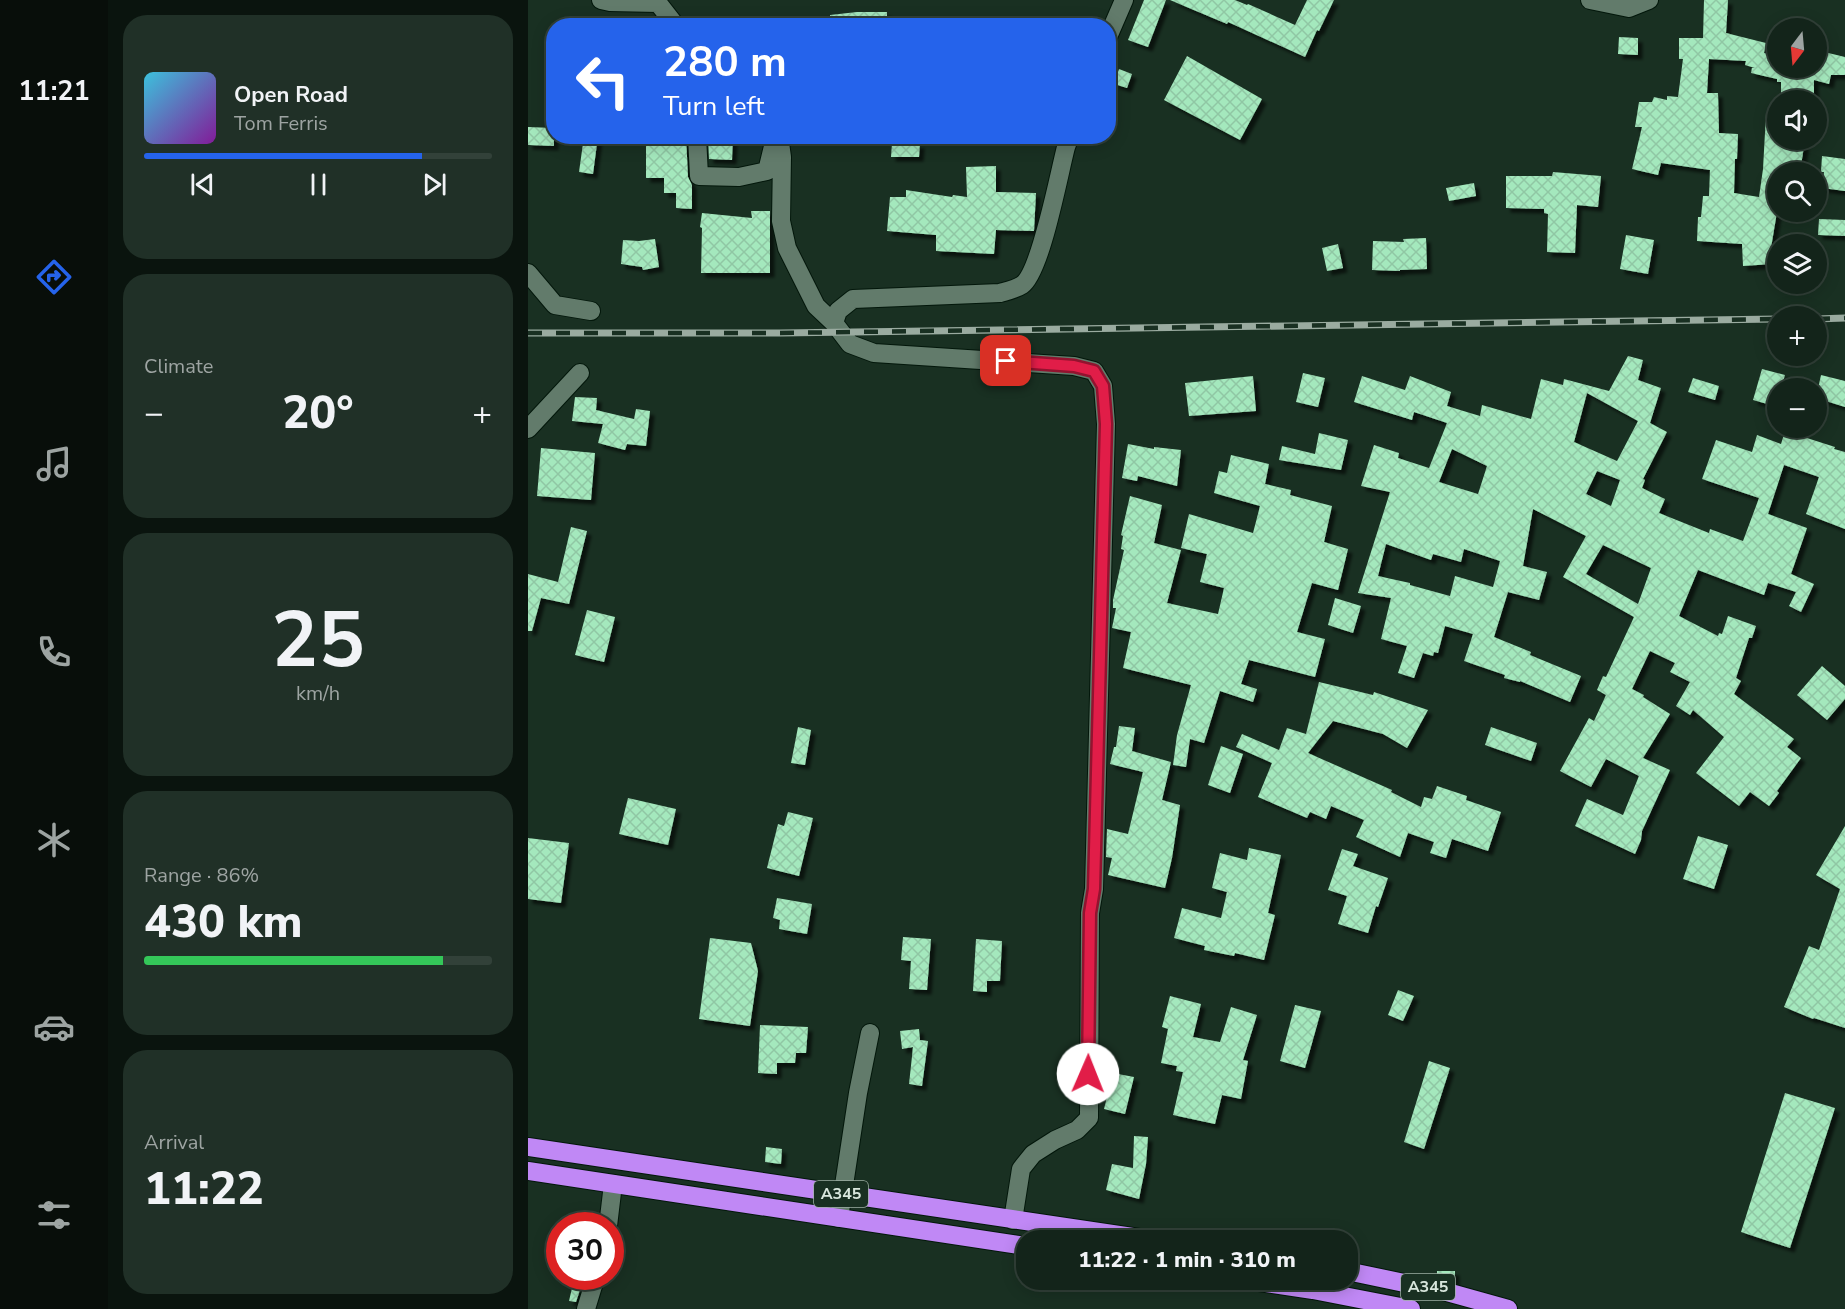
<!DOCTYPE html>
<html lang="en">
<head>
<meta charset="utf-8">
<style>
  body { margin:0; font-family:"Nunito Sans",sans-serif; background:#203027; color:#f1f3f6; height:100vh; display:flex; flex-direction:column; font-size:22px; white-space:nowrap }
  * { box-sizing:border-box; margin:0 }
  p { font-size:20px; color:#9da4a2 }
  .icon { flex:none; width:33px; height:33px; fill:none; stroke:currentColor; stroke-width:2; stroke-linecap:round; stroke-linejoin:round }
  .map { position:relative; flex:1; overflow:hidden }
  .panel { display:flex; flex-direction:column; gap:15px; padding:15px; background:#0a140e; width:420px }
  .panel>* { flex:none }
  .banner { position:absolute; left:18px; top:18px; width:570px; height:126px; border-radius:24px; box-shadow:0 3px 15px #0003,0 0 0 2px #324139; background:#2563eb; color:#fff; overflow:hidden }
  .needle { width:39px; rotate:196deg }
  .buttons { position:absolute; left:1239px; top:18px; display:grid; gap:12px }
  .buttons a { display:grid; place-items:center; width:60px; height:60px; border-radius:50%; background:#13241a; box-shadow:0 3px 15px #0003,0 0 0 2px #324139; font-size:30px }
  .speed { position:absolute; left:18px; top:1212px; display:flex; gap:12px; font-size:30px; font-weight:700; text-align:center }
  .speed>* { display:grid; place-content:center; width:78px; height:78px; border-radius:50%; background:#13241a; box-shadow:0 3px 15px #0003,0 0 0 2px #324139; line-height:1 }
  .speed .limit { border:9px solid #d22; background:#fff; color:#111 }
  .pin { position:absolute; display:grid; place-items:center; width:51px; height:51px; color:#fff; margin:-26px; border-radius:12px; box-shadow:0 3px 9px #0006 }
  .me { position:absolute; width:66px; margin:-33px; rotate:1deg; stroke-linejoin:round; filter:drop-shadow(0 0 4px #0008) }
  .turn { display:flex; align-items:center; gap:21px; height:126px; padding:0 18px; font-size:27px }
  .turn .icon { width:78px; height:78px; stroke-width:2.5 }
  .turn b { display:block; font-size:42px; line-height:51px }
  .big { font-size:45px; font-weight:800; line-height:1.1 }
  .panel .tile { flex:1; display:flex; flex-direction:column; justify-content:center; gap:9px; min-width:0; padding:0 21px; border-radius:24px; background:#203027 }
  .panel .dial { align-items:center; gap:0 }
  .dial b { font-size:78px; line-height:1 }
  .song { display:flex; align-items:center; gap:18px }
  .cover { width:72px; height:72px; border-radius:9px; background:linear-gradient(135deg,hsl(190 70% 55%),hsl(290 70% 35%)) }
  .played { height:6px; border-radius:3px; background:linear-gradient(90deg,#2563eb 80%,#324139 80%) }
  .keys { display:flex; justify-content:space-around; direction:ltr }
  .heat { display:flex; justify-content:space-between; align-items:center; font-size:33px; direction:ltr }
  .charge { height:9px; border-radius:4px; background:linear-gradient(90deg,#34c759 86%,#324139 0) }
  .trip { position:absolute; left:488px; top:1230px; width:342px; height:60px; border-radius:24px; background:#13241a; box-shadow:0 3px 15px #0003,0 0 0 2px #324139; font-weight:800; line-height:60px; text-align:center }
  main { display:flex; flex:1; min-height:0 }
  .dock { display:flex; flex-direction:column; width:108px; justify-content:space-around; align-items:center; background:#080e0a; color:#9da4a2 }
  .dock .icon { width:42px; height:42px }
  .dock .on { color:#2563eb }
  .dock b { font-size:27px; color:#f1f3f6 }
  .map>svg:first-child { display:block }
  .building { fill:url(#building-cross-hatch); fill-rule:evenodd; filter:url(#shadow) }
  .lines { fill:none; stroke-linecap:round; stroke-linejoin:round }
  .minor-casing { stroke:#03170b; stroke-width:20 }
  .highway-casing { stroke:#03170b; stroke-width:20 }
  .minor { stroke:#627b6b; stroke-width:18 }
  .highway { stroke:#c088f5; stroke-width:18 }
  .rail-casing { stroke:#9aaba0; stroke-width:7 }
  .rail { stroke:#193022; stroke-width:4.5; stroke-dasharray:14; stroke-linecap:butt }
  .route-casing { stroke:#92132f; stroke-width:15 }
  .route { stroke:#e11d48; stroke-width:10 }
  .labels { text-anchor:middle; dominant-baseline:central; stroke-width:6; stroke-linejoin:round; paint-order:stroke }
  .shield { fill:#193022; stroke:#9fb0a5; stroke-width:1.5 }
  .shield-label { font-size:16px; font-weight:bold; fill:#d9e7dd }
</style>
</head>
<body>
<main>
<nav class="dock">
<b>11:21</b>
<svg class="icon on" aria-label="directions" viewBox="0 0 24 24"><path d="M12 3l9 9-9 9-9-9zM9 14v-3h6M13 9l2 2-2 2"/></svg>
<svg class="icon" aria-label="music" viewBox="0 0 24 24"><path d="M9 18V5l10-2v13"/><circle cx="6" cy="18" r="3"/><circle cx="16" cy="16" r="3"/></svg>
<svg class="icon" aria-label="phone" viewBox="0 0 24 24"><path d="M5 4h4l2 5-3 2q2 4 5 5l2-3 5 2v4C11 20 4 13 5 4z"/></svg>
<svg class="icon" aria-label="climate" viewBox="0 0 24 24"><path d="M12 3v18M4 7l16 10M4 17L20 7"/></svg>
<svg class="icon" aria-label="car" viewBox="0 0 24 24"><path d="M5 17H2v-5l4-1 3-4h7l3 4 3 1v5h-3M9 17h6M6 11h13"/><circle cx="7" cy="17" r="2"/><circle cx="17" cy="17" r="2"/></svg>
<svg class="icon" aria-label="filters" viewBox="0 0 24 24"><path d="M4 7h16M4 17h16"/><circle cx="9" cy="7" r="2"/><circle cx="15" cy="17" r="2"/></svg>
</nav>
<section class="panel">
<div class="tile">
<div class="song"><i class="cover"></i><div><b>Open Road</b><p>Tom Ferris</p></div></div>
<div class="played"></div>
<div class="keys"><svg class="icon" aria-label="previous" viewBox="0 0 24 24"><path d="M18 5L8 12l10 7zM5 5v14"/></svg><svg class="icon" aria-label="pause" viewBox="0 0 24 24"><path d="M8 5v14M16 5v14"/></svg><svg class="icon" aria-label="next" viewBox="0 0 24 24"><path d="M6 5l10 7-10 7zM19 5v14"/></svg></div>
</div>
<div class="tile"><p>Climate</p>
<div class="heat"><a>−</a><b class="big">20°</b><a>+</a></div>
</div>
<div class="tile dial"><b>25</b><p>km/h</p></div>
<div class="tile"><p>Range · 86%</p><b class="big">430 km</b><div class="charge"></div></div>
<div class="tile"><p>Arrival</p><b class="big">11:22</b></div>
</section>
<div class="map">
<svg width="1317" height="1309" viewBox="0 0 1317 1309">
  <defs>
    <pattern id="building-cross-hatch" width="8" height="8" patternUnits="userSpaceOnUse" patternTransform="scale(1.5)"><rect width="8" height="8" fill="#a4e8bd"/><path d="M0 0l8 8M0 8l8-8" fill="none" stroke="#90c7a4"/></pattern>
    <filter id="shadow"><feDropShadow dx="4.5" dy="4.5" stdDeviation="1.5" flood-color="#0009"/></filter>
  </defs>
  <rect width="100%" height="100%" fill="#193022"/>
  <path class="building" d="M616,0h22l-18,47 -20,-7z
    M642,0h65l12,5 1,-1 47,21 12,-25h27l-15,31 -2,-1 -12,27 -77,-35 -1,2z
    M1176,0h24l-2,33 40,10 -2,10 14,4v11h38v-18l29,7v18h-14l-2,9 -15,-4v20h-33v-18h-4v-3l-26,-6 1,-5h3l-10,-3 1,-4 -37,-2 -2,34h11l1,40 19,1 -1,25h-2l-1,34 25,4 4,-28 3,-55h12v26h27l-5,32h-22v11h-3l-3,26 5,3 -6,36 1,16 -29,2 -1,-22 -45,-3 1,-24h3l2,-21h6l1,-26 -49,-7 -3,12 -26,-6 10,-42h-7l4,-25h13l2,-5 13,3v-4l11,1 5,-38h-4v-21h24z
    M329,12h30v14h-57v-11z
    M1091,37l19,1v17l-20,-1z
    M659,56l75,43 -22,41 -76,-40z
    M591,69l13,5 -5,14 -13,-4z
    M0,127l26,1v18l-26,-1z
    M56,136h14l-5,38 -14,-2z
    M118,136h40l2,41 4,8v24l-16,-1v-15h-12v-15h-18z
    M180,136h25l-1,24 -23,-1z
    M364,143l28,1 -1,13h-28z
    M1294,156l23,3v32l-23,-3 2,-16h-3z
    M468,166v26l40,1 -2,38 -38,-1 -2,24 -58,-3v-16l-49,-4 3,-34h16v-7l46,7 1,-2 14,2 -1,-30z
    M1025,172l48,4 -3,31 -21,-2 -2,48 -28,-1 1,-38 -4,-1v-4l-38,-1v-32h46z
    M946,183l2,13 -27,5 -3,-13z
    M223,211h19v62h-69l1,-45 -2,-1 2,-14 50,5z
    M1291,219l26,1v16l-27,-1z
    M1098,235l28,5 -6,34 -28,-5z
    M898,238l1,31 -27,1v1l-28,-1 1,-29 31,1 -1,-3z
    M127,239l4,28 -16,3 -1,-3 -21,-3 2,-24 16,1z
    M810,244l5,24 -16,3 -5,-23z
    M1100,356l15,4 -5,20 23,8 -11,35 17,9 -24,47 2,1 -3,8 23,11 -6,14 50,20 1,-4 33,12 16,-43 -57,-19 14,-39 36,12 5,-17 24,9 4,-13 50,16 -1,2 11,3v77l-39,-15 13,-37 -35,-12 -16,49 39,14 -16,46 23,10 -13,28 -12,-6 7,-14 -28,-9 -4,12 -66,-25 -19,46 39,20 1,-3 3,1 6,-18 28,10 -4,12h-3l-13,40 5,3 -7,13 60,45 -7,8 14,11 -24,33 2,2 -10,13 -19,-14 -11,14 -43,-33 28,-36 -31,-27 -3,5 -14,-9 14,-24 -20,-10 5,-9 -25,-12 -18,38 12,6 -1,2 27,17 -27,44 27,12 -28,61 -1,9 -6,14 -60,-28 12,-27 36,16 16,-39 -33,-17 -15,28 -31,-16 29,-53 5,3 12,-26 -9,-5 6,-14 3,1 28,-60 -71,-40 23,-41 -53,-27 -10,57 24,6 -8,28 -31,-8 -14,45 37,15 -1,3 51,21 -11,26 -50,-21v1l-16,-4 1,-3 -41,-14 9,-27 -28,-8 -7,27 -4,-1 -1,4 -10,-3 -9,25 -16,-5 9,-27 -26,-7 10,-41 -33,-5 32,-101 -29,-6 13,-41 25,8 -1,5 31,10 18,-45 -33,-11 -2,8 -58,-18 8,-26 43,14 5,-14 41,16 -4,14 33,10 2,-11 49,14 10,-40 22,6 1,-6 45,12zM1059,393l51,28 -21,40 -43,-19zM924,449l35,17 -9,28 -39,-12zM1069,471l23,9 -9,26 -25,-12zM858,544l45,16 2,-6 28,8 3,-13 36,12 -7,26 -38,-11 -5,20 -40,-11v-2l-32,-7zM1075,545l48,23 -13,36 -52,-30z
    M1234,369l23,6 -4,13h-3v19l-25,-7z
    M775,373l22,5 -7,29 -22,-5z
    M1293,375l24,6v26l-29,-9z
    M725,376l3,35 -67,5 -4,-33z
    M1165,378l26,8 -4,14 -27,-8z
    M47,397l22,1 -1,12 38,9 2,-10 14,2 -4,35 -19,-2 -2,6 -27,-7 5,-19 -31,-3z
    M791,433l29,7 -7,30 -62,-10 3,-14 33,8z
    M600,444l26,5v-2l27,3 -4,36 -39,-10 -1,5 -15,-3z
    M13,448l54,5 -4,47 -54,-4z
    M703,455l38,9 -4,20 26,6 -1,5 42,11 -8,36 24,7 -10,41 -26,-7 -15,49 28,7 -10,38 -66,-17 -8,24 16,5 -4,13 -33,-11 -16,52 -14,-4 -4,28 -13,-2 4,-30 14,-50 -68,-17 8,-36 -19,-4 4,-20h-3v-8l11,-50 -3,-1 2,-13 -2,-1 9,-39 32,9 -8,38 27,7 -14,53 51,11 6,-26 -24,-6 7,-28 -26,-6 8,-34 64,19 7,-27 -46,-13 5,-22 8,2z
    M43,527l16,4 -18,73 -28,-6 -9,33h-4v-57l30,8z
    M807,598l26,8 -8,27 -25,-8z
    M59,610l28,7 -11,45 -29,-7z
    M1294,666l23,20v13l-18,21 -30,-25z
    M791,682l54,13 1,-3 54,18 -21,38 -24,-14 -50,-13 -25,32 84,37 -1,2 30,15 3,-10 8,2 5,-13 30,10 -1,4 35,12 -13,39 -36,-12 -6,19 -16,-5 4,-11 -26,-9 -8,24 -44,-20 8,-17 -33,-14 -5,13 -16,-7 -3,6 -49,-21 14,-34 -36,-16 6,-13 37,16 8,-22 19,6z
    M591,726l16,2 -3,23 39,11 -9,38 18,5 -8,53 -7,30 -57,-13 4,-17 -6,-1 1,-28 21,5 15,-62 -33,-8 4,-17h2z
    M270,727l13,3 -6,35 -14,-2z
    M963,727l46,16 -6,18 -46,-16z
    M693,746l22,8 -13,39 -22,-8z
    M100,798l48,11 -8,36 -49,-11z
    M260,812l25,6 -14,58 -32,-8 11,-44 6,2z
    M1317,826v202l-31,-10 -1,1 -29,-12 25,-61 10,4 21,-61 -24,-14z
    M1170,836l30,9 -14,44 -31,-10z
    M0,838l41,5 -8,60 -33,-4z
    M721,848l32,7 -13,58 7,2 -11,45 -29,-7 -1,3 -30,-6 1,-4 -31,-8 8,-30 39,10 6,-26 -15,-4 8,-35 27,7z
    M814,849l16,5 -5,12 35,12 -10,29 -2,-1 -8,27 -30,-9 9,-28 -19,-6z
    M249,898l35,6 -5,30 -28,-5 1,-9 -7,-2z
    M375,937l28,2 -4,51 -18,-1 2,-28 -10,-1z
    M182,938l41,5 7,28 -8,55 -51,-7z
    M448,939l26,2 -2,40h-13v11l-14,-1z
    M870,990l16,6 -11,25 -15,-6z
    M642,996l31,8 -8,33 27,5 11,-35 26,8 -14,45 5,1 -7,38 -19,-4 -7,29 -42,-9 10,-43 -7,-1 1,-5 -16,-3 7,-34 -6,-2z
    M767,1005l26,6 -16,57 -25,-7z
    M232,1025l48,2 -2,26h-10l-1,10h-18v11l-19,-1z
    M391,1029l1,11 8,1 -6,45 -13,-2 4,-37 -11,2 -2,-18z
    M901,1061l21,7 -26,81 -20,-7z
    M585,1073l21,4 -9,37 -21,-5z
    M1257,1093l50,15 -45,140 -49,-16z
    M606,1136l14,1 -2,27 -7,35 -33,-9 6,-26 21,4z
    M238,1147l16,2 -1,15 -16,-2z
    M909,1271h18v11l-18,-4z
    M44,1288l8,2 -4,12 -7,-1z"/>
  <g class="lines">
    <defs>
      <path id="minor" d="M73,0l9,2 48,1 18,23
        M1062,0l39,8 20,-8
        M580,37l16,-37
        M169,136l2,40 40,1 28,-6 8,-33
        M251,136l3,21 -1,64 6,27 29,58 18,17
        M0,273l27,32 36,6
        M0,429l52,-56
        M311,1218l19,-125 12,-60
        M485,1220l8,-51 12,-15 22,-14 22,-10 12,-12 1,-205 4,-24 12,-465 -3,-38 -9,-15 -20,-5 -200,-13 -24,-9 -16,-21 4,-12 15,-12 147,-6c7,-2 16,-4 22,-8 19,-13 37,-112 44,-138l4,-11
        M80,1226l5,-42
        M58,1309l10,-33"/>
      <path id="highway" d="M0,1147l625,93
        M0,1171l498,75
        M819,1271l100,21 61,17
        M717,1280l68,10 98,19"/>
    </defs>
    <use href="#minor" class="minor-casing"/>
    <use href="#highway" class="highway-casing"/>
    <use href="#minor" class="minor"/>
    <use href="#highway" class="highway"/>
    <defs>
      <path id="rail" d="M1288,319l29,-1
        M0,333h252l998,-14"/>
    </defs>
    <use href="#rail" class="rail-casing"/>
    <use href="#rail" class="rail"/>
  </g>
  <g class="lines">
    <defs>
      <path id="route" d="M478,361l68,5 20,5 9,15 3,38 -12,465 -4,24 -2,161"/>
    </defs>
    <use href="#route" class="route-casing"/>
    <use href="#route" class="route"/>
  </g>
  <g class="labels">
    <g class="shield">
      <rect x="286" y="1181" width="54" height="26" rx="4.5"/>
      <rect x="873" y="1274" width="54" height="26" rx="4.5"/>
    </g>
    <g class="shield-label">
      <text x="313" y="1194">A345</text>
      <text x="900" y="1287">A345</text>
    </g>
  </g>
</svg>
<div class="buttons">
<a><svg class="needle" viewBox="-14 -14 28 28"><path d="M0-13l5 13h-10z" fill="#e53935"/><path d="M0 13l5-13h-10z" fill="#9da4a2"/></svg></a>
<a><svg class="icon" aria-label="sound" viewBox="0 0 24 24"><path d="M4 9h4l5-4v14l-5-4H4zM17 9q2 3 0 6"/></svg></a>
<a><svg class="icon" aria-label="search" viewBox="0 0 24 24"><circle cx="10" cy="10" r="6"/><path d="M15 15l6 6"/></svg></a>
<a><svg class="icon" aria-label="layers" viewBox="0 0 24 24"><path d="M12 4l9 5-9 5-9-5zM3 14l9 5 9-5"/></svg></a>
<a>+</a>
<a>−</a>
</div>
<div class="speed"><div class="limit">30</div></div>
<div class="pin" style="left:478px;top:361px;background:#d93025"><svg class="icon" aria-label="arrive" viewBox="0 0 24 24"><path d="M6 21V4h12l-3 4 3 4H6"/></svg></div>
<svg class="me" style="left:560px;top:1074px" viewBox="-20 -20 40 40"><circle r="19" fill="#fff"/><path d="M0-13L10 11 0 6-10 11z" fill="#e11d48"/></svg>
<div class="trip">11:22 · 1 min · 310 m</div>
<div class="banner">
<div class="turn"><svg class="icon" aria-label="left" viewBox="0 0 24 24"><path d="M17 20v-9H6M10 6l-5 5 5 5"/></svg><div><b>280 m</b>Turn left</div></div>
</div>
</div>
</main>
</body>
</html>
